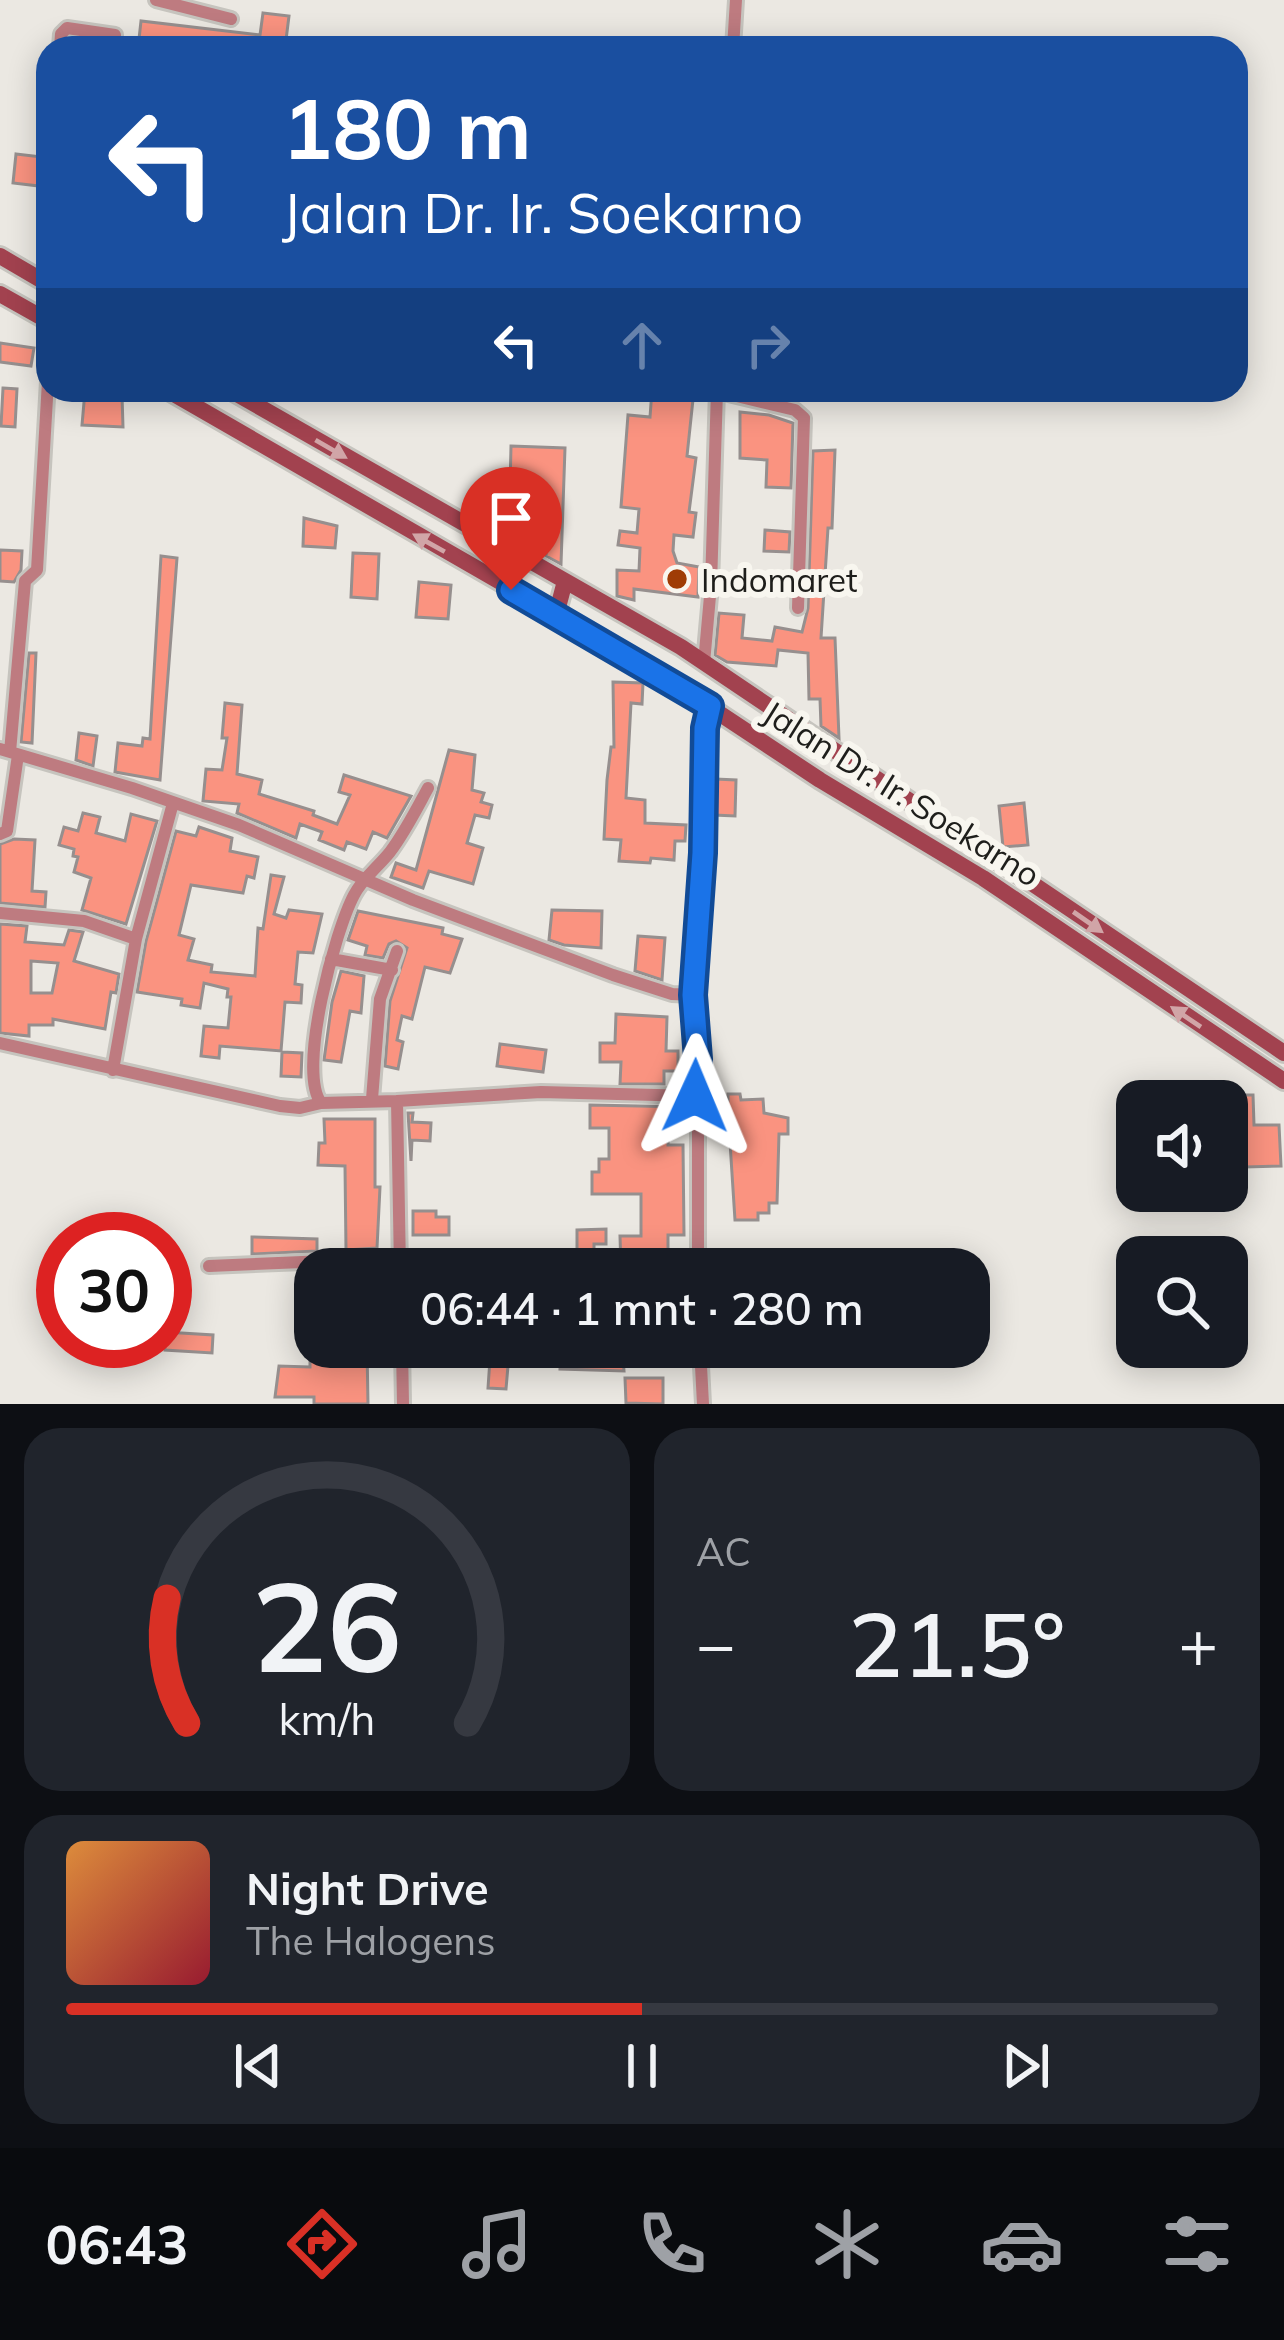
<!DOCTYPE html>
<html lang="id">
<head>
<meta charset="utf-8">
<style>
  body { margin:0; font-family:Mulish,sans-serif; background:#20242c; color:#f1f3f6; height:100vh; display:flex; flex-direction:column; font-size:45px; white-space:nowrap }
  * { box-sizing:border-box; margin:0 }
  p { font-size:39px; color:#9ea1a6 }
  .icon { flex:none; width:66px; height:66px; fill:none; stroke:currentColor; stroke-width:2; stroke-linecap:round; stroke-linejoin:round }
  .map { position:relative; height:1404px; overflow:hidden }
  .panel { display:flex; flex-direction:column; gap:24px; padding:24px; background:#0d0f14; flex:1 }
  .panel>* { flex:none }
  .hud { position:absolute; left:36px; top:36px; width:1212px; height:366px; border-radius:36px; box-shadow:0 6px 30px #0003; background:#1a4fa0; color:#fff; overflow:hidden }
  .fabs { position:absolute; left:1116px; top:1080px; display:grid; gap:24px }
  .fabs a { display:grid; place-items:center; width:132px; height:132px; border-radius:24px; background:#171b24; box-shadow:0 6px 30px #0003; font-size:60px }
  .speed { position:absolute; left:36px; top:1212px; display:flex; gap:24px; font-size:60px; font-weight:700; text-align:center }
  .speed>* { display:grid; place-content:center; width:156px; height:156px; border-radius:50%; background:#171b24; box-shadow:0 6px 30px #0003; line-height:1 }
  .speed .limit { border:18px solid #d22; background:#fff; color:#111 }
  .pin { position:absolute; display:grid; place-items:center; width:102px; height:102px; color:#fff; margin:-123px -51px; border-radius:50% 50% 50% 0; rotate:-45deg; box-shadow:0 0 12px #0007 }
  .pin .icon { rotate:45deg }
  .me { position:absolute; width:132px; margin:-66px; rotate:1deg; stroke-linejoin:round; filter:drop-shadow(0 0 9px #0008) }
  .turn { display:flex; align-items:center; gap:42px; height:252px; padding:0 48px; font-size:54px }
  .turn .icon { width:156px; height:156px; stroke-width:2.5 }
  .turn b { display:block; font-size:84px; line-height:102px }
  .lanes { display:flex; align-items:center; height:114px; padding:0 48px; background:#0003; justify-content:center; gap:60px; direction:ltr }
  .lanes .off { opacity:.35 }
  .big { font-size:90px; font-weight:600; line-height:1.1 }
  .panel .widget { flex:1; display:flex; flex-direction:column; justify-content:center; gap:18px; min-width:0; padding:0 42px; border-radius:36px; background:#20242c }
  .panel .dial { align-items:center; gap:0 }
  .dial svg { height:312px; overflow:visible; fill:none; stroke:#363941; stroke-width:7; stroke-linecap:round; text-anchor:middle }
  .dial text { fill:#f1f3f6; stroke:none }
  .song { display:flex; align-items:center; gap:36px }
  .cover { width:144px; height:144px; border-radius:18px; background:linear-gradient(135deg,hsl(30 70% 55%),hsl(350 70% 35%)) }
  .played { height:12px; border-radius:6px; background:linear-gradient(90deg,#d93025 50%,#363941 50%) }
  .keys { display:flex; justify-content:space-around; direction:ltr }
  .heat { display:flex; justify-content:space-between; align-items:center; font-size:66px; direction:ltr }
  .panel .tiles { flex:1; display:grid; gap:24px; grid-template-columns:1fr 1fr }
  .widget:last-child { grid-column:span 2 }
  .trip { position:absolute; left:294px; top:1248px; width:696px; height:120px; border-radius:36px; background:#171b24; box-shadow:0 6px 30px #0003; font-weight:600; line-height:120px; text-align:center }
  .dock { display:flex; height:192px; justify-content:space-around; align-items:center; background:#090b0e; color:#9ea1a6 }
  .dock .icon { width:84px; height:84px }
  .dock .on { color:#d93025 }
  .dock b { font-size:54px; color:#f1f3f6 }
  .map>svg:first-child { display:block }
  .building { fill:#fa9380; stroke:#968f8e; stroke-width:3; fill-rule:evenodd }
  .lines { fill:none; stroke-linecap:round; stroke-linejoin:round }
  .minor-casing { stroke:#c6c4be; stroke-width:18 }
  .secondary-casing { stroke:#c6c4be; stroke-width:22 }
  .minor { stroke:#be7b80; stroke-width:12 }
  .secondary { stroke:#a2424f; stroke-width:16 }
  .oneway { fill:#d1a5a7 }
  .route-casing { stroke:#114b97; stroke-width:30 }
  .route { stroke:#1a73e8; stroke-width:21 }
  .poi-dot { fill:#9f3c05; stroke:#f8f6ef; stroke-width:4.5 }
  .labels { text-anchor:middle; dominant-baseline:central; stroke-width:12; stroke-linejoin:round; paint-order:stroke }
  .poi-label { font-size:33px; fill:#1e1e1b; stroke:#f8f6ef; text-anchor:start }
  .street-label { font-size:33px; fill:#1e1e1b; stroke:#f8f6ef }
</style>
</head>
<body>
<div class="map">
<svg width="1284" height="1404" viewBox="0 0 1284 1404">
  <rect width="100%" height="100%" fill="#ebe8e2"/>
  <path class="building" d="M263,13l26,3 -4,32h-147l3,-27 119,14z
    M16,154l26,3 -3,29 -26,-3z
    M0,343l34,5 -3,18 -31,-4z
    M3,388l14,1 -2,38 -14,-1z
    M652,390h42l-7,66 9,2 -7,54 7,1 -3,24 -19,-2 -1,16 4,12 22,4 -1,30 -64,-8v11l-17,-4v-26l22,1 1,-23 -22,-3 2,-14 17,2 2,-24 -18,-2 7,-92 22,2z
    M85,391l37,4 1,32 -41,-2z
    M740,412l29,3 24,8 -2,65 -25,-1 1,-27 -27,-2z
    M511,446l54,2 -4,116 -15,-8 2,-25 -34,-2v-7l-21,-2 2,-34 15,1z
    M835,450l-3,78h-4l-7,110h14l4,100 -18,-12 -1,-27h-11l-1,-46 -30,-3 -2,16 -49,-4 -12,-7 4,-42 25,2 -2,23 30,3 3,-14 27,5 6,-24 5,-157z
    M304,518l33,8 -2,22 -32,-2z
    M765,530l25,2 -1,20 -25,-1z
    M0,550l22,1 -1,19 -7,12 -14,-1z
    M353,553l26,1 -2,45 -26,-2z
    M161,556l16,2 -17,222 -45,-8 3,-29 24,3 1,-8 7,1z
    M419,582l32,3 -3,34 -32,-2z
    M29,653h7l-4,90 -11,-1z
    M613,682l30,1 -1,21 -11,-1 -5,95 19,2v23l41,2 -1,16h-10l-1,19 -23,-2 -1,5 -31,-2 2,-21 -17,-1 3,-59 4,-33h3z
    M225,703l17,2 -5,69 25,6 -3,14 55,17 -1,4 24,9 13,-29 -11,-3 5,-17 67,21 -24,42 -14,-6 -7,17 -19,-7 -3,8 -25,-10 3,-8 -22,-8 -4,14 -59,-25 2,-9 -36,-3 3,-32 16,1 5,-32h-5z
    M79,733l18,3 -4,30 -17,-6z
    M449,750l26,5 -3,35 12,3 -3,9 11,3 -3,13 -14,-3 -8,28 16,5 -10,36 -44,-13 -6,17 -32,-11 5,-14 20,7z
    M715,779l21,1 -1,36 -21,-1z
    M1024,803l4,42 -25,2 -4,-41z
    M83,813l17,4 -4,16 29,8 6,-27 26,7 -31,103 -44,-14 9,-32 -17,-6 4,-15 -5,-1 1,-7 -15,-4 5,-18 14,4z
    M199,827l33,11 -2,13 28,6 -4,21 -7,-2 -4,17 -52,-8 -12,50 15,4 -6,21 24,5 -1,7 44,4 3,-48 5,1 8,-54 13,2 -10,37 12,4 3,-8 33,4 -9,39 -15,-1 -3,32 7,1 -1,18 -16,-1 -4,49 -61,-5 -1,12 -18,-2 3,-30 24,2 3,-31h-4l1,-8 -24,-6 -4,25 -19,-3 1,-6 -45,-7 9,-51 30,-110 20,5z
    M14,839l21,1 -3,51 14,1 -1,15 -45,-4v-59z
    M552,910l50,1 -1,37 -37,-3 -15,-5z
    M358,911l85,17 -1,6 20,5 -12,34 -25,-6 -13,52 -10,-3 -5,24 6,2 -5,27 -13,-3 5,-65 17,-53 -11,-7 -7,3 -6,14 -18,-3 2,-9 -19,-6z
    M0,924l27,2 -2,16 39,3 5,-15 14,2 -9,29 45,13 -3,19 -5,-1 -6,37 -52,-10v6h-24v11l-29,-3zM31,961l27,2 -6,30h-21z
    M638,936l27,2 -3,42 -27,-9z
    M341,971l23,5 -3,37 -11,-2 -9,51 -17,-2 8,-58z
    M616,1014l51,3 -1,34h12v20h-14v13h-44l1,-22h-21v-19h15z
    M500,1044l46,6 -3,22 -46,-6z
    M282,1052l20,1 -1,24 -20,-1z
    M728,1094h12l1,6 22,-1 1,14 24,5v16h-9l-2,69h-8v10h-11v7h-23l-6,-93h-20v-26h19z
    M1238,1095h15l1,30h25l2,41 -36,1z
    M590,1105l98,2v11h-20v27h15l1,90h-16v28h-17v6h-30l-1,-33h21v-42h-49v-22h7v-13h10v-31h-19z
    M408,1113h5l-1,9 19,1 -1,18 -18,-1 -1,21z
    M324,1119h51v68h5l-3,61 -31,2 -1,-84 -27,-1 1,-22h6z
    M413,1211h23v6h13v18h-36z
    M606,1229v15h-12v13h-17v-27z
    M252,1237l65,2v12l-65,3z
    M165,1332l48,3 -1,18 -47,-3z
    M326,1347h41l1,57h-54v-7h-39l4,-31 31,1v-9h16z
    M455,1347h48v19h5l-2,23 -18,-1 2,-29 -35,-1z
    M561,1347h35v9l27,-1 1,16 -64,-2z
    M718,1347l35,2v15h-35z
    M625,1378h38v26l-37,-1z"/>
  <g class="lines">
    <defs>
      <path id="minor" d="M156,0l75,19
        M60,48l1,-14 6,-6 48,7
        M733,48l3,-48
        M716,391l79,19 9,8 -6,190
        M704,663l7,-78 6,-195
        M0,749l132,39 107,37 174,75 200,75 59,19 21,1
        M10,752l15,-171 12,-11 11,-189
        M0,834l7,-3 11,-76
        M0,913l84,8 52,18
        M331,959l61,11
        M0,1043l280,63 20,2 21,-5
        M113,1070l23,-131 37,-136
        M372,1099l8,-100 17,-48
        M397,1101l144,-9 154,4
        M209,1266l191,-8
        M400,1269l-3,-168 -76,2c-24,-33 14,-172 33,-208 8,-16 24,-28 36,-43 15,-20 26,-42 38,-64
        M698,1269v-210l-5,-64 10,-142 2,-125 5,-22
        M402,1347l1,57
        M700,1347l3,57"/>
      <path id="secondary" d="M0,256l48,28
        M0,294l48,27
        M167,390l493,284 160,106 163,98 301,203
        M230,390l451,257 603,406
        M556,615l9,-34"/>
    </defs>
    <use href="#minor" class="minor-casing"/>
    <use href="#secondary" class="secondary-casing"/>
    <use href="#minor" class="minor"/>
    <use href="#secondary" class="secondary"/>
  </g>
  <defs><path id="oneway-solid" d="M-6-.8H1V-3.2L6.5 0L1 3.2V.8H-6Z" transform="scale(3)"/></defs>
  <g class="oneway">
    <use href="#oneway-solid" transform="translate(331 449) rotate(30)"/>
    <use href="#oneway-solid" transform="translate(429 543) rotate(-151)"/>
    <use href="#oneway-solid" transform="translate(1088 922) rotate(35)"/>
    <use href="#oneway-solid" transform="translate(1186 1017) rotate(-146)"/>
  </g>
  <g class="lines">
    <defs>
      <path id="route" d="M511,590l199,116 -5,22 -2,125 -10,142 5,64 -3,37"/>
    </defs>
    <use href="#route" class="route-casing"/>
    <use href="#route" class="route"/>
  </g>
  <circle class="poi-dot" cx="677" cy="579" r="12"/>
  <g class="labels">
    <g class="poi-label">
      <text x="701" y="579">Indomaret</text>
    </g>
    <g class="street-label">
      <text transform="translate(902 793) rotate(32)">Jalan Dr. Ir. Soekarno</text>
    </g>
  </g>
</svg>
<div class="fabs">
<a><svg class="icon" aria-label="sound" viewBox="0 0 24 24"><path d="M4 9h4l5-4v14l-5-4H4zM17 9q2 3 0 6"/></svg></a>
<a><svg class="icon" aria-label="search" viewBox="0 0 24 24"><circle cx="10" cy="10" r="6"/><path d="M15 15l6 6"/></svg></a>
</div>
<div class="speed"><div class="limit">30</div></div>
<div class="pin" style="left:511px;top:590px;background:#d93025"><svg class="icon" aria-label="arrive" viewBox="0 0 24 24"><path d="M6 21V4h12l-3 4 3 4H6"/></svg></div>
<svg class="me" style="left:695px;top:1096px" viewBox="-20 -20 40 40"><path d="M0-17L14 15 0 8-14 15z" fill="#1a73e8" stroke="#fff" stroke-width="4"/></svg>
<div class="trip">06:44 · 1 mnt · 280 m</div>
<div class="hud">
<div class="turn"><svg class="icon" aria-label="left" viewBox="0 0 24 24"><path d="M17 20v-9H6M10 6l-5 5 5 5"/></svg><div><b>180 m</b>Jalan Dr. Ir. Soekarno</div></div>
<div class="lanes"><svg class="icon" aria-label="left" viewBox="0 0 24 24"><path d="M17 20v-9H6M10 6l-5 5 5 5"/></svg><svg class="icon off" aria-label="ahead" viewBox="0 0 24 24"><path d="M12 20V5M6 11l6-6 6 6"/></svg><svg class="icon off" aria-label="right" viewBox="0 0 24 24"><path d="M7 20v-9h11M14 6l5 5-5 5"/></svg></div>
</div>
</div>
<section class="panel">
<div class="tiles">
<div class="widget dial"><svg viewBox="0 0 100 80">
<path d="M14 69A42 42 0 1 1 86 69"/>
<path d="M14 69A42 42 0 0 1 9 37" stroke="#d93025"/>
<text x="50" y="56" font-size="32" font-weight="700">26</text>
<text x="50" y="72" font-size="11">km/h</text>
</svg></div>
<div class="widget"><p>AC</p>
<div class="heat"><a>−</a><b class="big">21.5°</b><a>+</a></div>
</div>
<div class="widget">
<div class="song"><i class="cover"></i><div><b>Night Drive</b><p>The Halogens</p></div></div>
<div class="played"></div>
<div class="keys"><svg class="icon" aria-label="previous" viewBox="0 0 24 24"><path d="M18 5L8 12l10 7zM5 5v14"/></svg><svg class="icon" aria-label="pause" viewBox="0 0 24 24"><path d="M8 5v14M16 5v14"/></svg><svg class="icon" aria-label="next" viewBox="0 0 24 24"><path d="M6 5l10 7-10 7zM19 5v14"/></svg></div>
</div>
</div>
</section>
<nav class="dock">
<b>06:43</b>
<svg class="icon on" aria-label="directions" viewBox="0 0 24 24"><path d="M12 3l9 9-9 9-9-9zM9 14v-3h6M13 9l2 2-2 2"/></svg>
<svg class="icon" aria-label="music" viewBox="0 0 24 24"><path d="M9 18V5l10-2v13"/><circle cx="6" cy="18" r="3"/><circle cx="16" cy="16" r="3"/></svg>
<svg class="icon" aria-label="phone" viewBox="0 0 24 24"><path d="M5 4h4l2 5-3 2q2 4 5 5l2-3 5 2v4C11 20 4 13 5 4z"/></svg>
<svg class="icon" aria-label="climate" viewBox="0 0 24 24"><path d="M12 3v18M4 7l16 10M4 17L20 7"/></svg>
<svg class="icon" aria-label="car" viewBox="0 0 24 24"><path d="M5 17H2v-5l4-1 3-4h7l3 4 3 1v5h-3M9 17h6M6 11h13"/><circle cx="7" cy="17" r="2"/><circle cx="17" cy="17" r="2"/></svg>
<svg class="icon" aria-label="filters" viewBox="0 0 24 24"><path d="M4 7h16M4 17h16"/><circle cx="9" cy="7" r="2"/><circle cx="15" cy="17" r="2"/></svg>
</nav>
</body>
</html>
